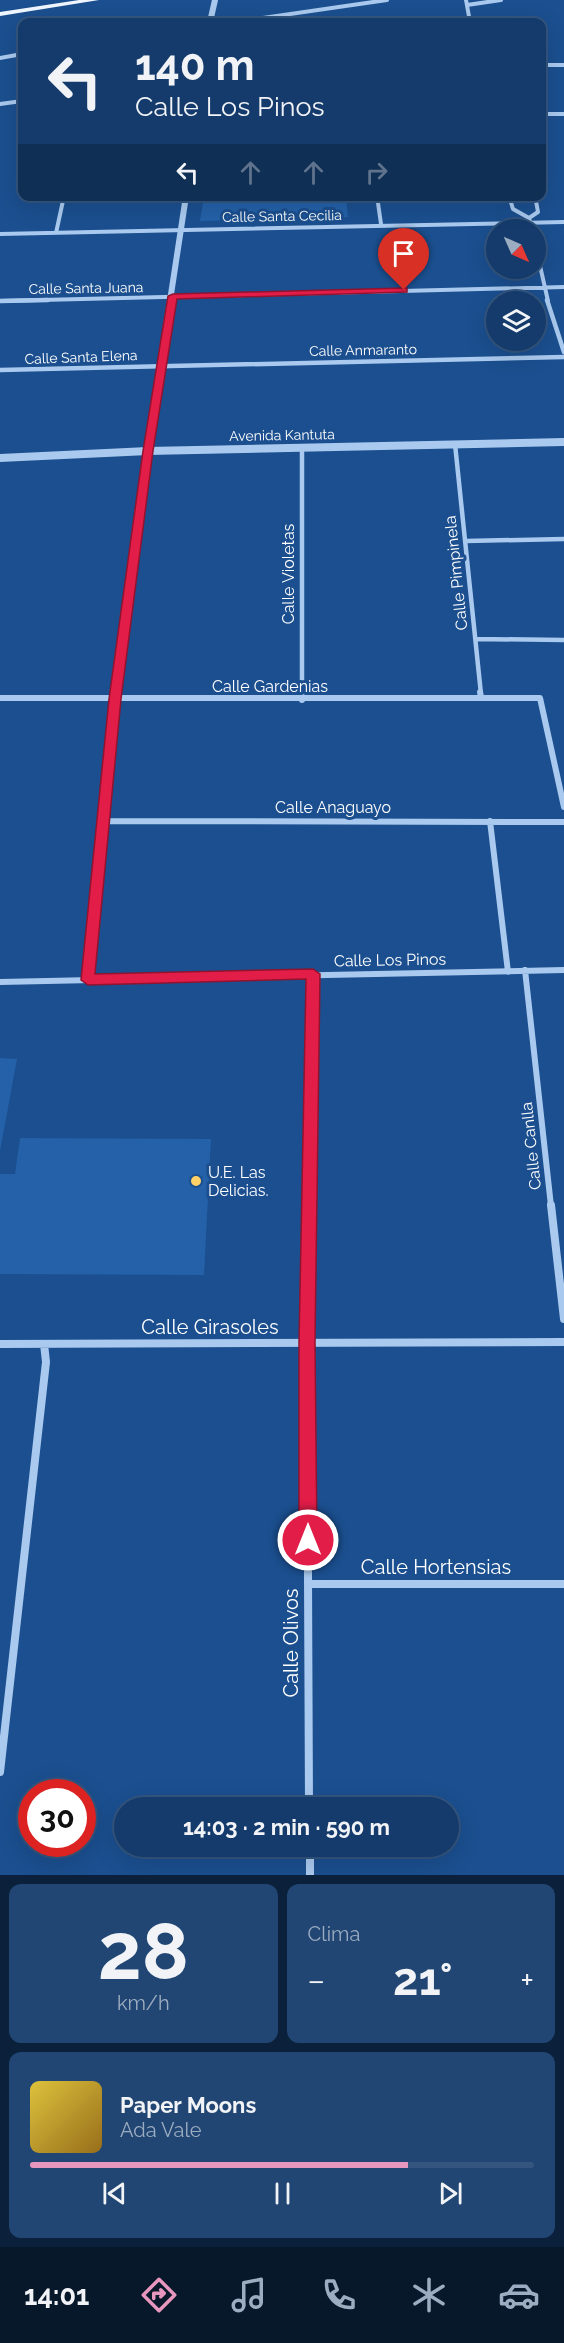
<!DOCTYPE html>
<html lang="es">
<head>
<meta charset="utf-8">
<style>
  body { margin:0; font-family:Raleway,sans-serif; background:#214673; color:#f1f3f6; height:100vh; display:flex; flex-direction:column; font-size:22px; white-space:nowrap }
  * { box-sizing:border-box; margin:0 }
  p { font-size:20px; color:#9dadc1 }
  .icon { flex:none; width:33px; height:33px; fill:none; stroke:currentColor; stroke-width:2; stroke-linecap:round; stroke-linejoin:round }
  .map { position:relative; height:1875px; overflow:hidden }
  .panel { display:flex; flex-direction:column; gap:9px; padding:9px; background:#0b203b; flex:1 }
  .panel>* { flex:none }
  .hud { position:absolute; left:18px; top:18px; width:528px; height:183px; border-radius:12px; box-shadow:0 6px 24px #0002,0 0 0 2px #33557e; background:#143b6b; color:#f1f3f6; overflow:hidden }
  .needle { width:39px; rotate:135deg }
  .fabs { position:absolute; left:486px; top:219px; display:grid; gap:12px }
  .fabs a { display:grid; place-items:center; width:60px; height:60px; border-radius:50%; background:#143b6b; box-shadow:0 6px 24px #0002,0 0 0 2px #33557e; font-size:30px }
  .speed { position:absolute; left:18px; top:1779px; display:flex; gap:12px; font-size:30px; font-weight:700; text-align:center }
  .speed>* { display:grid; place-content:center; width:78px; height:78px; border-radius:50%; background:#143b6b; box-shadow:0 6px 24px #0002,0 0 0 2px #33557e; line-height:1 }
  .speed .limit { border:9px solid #d22; background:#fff; color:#111 }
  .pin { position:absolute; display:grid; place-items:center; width:51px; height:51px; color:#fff; margin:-62px -26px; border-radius:50% 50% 50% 0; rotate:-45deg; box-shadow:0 0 6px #0007 }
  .pin .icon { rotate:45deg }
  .me { position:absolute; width:66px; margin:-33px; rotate:0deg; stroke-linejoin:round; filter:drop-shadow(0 0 4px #0008) }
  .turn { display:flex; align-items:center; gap:21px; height:126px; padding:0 18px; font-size:27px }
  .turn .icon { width:78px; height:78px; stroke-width:2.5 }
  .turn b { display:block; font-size:42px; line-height:51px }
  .lanes { display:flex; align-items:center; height:57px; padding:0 18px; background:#0003; justify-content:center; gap:30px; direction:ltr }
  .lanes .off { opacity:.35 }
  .big { font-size:45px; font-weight:700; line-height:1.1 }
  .panel .widget { flex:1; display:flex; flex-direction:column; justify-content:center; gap:9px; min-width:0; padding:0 21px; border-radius:12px; background:#214673 }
  .panel .dial { align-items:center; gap:0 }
  .dial b { font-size:78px; line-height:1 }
  .song { display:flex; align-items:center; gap:18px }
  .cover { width:72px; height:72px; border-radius:9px; background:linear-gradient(135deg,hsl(50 70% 55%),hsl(40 70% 35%)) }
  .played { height:6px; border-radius:3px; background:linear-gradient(90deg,#e797bd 75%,#33557e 75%) }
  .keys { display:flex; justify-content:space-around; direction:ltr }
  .heat { display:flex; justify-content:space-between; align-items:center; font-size:33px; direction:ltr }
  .panel .tiles { flex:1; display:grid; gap:9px; grid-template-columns:1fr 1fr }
  .widget:last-child { grid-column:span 2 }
  .trip { position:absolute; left:114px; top:1797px; width:345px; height:60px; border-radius:30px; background:#143b6b; box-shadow:0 6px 24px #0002,0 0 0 2px #33557e; font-weight:700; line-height:60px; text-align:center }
  .dock { display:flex; height:96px; justify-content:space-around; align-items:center; background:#08182b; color:#9dadc1 }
  .dock .icon { width:42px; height:42px }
  .dock .on { color:#e797bd }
  .dock b { font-size:27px; color:#f1f3f6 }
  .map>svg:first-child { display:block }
  .green { fill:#2461a8 }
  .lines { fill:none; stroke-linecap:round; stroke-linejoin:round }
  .minor-far3 { stroke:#a9c9ee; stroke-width:4 }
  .minor-far2 { stroke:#a9c9ee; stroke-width:4.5 }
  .minor-far1 { stroke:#a9c9ee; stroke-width:6 }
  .minor { stroke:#a9c9ee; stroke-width:8 }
  .tertiary-far1 { stroke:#a9c9ee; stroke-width:6 }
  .tertiary { stroke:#a9c9ee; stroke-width:8 }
  .primary { fill:#f0f6ff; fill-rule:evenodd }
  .route { fill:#e11d48; stroke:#92132f; stroke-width:1.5 }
  .poi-dot { fill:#ffd166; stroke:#1b4f8f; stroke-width:2 }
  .labels { text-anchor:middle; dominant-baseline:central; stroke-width:6; stroke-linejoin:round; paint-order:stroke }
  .far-street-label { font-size:14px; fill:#fff; stroke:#1b4f8f }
  .street-label { font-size:16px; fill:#fff; stroke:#1b4f8f }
  .poi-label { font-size:16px; fill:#fff; stroke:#1b4f8f; text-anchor:start }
  .near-street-label { font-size:20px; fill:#fff; stroke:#1b4f8f }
</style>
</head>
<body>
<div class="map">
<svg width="564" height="1875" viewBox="0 0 564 1875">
  <rect width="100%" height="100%" fill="#1b4f8f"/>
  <path class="green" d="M204,196l142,1 2,20 -148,4z
    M0,1058l17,1 -17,92z
    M20,1138l191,1 -7,136 -204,-1v-100h15z"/>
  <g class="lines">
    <path class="minor-far3" d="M466,0l4,22
      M467,5l34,-5
      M235,22l152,-22
      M0,58l22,-4
      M542,65h22
      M0,104l22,-3
      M542,114h22
      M377,196l4,28
      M509,196l4,13 16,9 9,-6 -3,-16
      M529,218l3,12
      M56,233l8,-37
      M0,234l564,-12
      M536,248l12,53
      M0,301l564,-14"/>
    <path class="minor-far2" d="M547,300l17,52
      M0,301l48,-1
      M0,370l564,-13
      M455,444l26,250
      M302,449v245
      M466,541l98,-2
      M476,639l88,1
      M116,694l32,-243"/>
    <path class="minor-far1" d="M302,692v8
      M480,692l1,6
      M0,698h540l24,109
      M103,821l461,1
      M490,821l18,151
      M525,970l26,236
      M88,979l28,-287
      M0,982l564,-12
      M309,1206l4,-232"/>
    <path class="minor" d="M551,1205l13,114
      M0,1344l564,-2
      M308,1584h256
      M0,1772l46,-410 -2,-18
      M309,1808l-2,-465 2,-138
      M310,1846v29"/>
    <path class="tertiary-far1" d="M210,22l5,-22
      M170,301l16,-105"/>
    <path class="tertiary" d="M148,451l23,-151
      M0,458l148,-7 416,-9"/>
    <path class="primary" d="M79,0h20l-99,16v-4z"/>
  </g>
  <path class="route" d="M404,288h3v4l-230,7 -24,152 -32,248 -26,275 218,-5 7,5 -5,369 2,197 -3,6 -6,2 -6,-2 -3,-6v-197l7,-364 -218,6 -7,-5 28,-281 34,-248 25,-155 5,-2z"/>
  <circle class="poi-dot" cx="196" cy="1181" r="6"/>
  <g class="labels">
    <g class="far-street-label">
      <text transform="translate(282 216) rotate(-1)">Calle Santa Cecilia</text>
      <text transform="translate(86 288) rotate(-1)">Calle Santa Juana</text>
      <text transform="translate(363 350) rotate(-1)">Calle Anmaranto</text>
      <text transform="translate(81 357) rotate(-2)">Calle Santa Elena</text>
      <text transform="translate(282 435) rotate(-1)">Avenida Kantuta</text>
    </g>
    <g class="street-label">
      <text transform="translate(456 573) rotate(-96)">Calle Pimpinela</text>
      <text transform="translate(288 574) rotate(-90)">Calle Violetas</text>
      <text x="270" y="686">Calle Gardenias</text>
      <text x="333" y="807">Calle Anaguayo</text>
      <text transform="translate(390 960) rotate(-1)">Calle Los Pinos</text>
      <text transform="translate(531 1146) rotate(-96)">Calle Canlla</text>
    </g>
    <g class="poi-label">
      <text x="208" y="1172">U.E. Las<tspan x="208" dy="18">Delicias.</tspan></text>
    </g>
    <g class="near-street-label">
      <text x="210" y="1327">Calle Girasoles</text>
      <text x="436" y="1567">Calle Hortensias</text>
      <text transform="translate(291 1643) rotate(-90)">Calle Olivos</text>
    </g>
  </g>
</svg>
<div class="fabs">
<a><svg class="needle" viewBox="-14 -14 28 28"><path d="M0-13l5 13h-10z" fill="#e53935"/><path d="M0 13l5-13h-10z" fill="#9dadc1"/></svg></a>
<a><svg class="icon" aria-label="layers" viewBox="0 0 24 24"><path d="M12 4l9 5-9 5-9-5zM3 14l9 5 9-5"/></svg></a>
</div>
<div class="speed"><div class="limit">30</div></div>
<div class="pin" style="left:404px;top:290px;background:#d93025"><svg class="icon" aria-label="arrive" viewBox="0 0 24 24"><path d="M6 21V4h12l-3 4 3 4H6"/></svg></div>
<svg class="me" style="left:308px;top:1540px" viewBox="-20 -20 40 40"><circle r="17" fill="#e11d48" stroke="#fff" stroke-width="3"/><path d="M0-11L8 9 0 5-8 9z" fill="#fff"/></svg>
<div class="trip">14:03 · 2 min · 590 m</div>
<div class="hud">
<div class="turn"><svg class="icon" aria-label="left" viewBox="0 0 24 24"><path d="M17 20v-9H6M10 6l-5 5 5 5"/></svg><div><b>140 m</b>Calle Los Pinos</div></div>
<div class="lanes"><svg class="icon" aria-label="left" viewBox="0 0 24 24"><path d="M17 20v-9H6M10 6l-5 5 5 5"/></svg><svg class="icon off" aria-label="ahead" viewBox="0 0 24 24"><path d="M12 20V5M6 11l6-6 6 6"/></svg><svg class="icon off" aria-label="ahead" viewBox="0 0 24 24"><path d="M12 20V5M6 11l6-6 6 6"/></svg><svg class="icon off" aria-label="right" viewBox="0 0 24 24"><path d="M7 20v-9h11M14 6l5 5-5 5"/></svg></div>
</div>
</div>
<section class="panel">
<div class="tiles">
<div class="widget dial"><b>28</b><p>km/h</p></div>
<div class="widget"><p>Clima</p>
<div class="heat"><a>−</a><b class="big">21°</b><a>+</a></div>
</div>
<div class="widget">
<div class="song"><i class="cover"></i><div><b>Paper Moons</b><p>Ada Vale</p></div></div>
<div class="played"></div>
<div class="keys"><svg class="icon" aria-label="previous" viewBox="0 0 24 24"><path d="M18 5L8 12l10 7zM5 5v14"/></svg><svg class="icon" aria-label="pause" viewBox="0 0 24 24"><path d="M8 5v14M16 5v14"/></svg><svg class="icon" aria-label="next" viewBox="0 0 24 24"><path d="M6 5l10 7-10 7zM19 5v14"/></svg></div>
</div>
</div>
</section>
<nav class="dock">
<b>14:01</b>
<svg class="icon on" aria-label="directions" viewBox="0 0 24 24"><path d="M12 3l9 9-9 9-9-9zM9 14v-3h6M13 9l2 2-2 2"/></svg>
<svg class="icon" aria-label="music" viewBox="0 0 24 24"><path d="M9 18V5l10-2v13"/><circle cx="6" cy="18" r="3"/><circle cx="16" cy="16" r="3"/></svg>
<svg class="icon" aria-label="phone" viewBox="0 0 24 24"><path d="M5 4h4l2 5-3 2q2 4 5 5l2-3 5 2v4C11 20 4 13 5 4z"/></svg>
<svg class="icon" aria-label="climate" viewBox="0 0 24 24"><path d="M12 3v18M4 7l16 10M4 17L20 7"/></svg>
<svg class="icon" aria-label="car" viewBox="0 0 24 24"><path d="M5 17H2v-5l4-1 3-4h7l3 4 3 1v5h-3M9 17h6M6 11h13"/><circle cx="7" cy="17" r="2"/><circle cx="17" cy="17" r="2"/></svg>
</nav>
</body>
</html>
